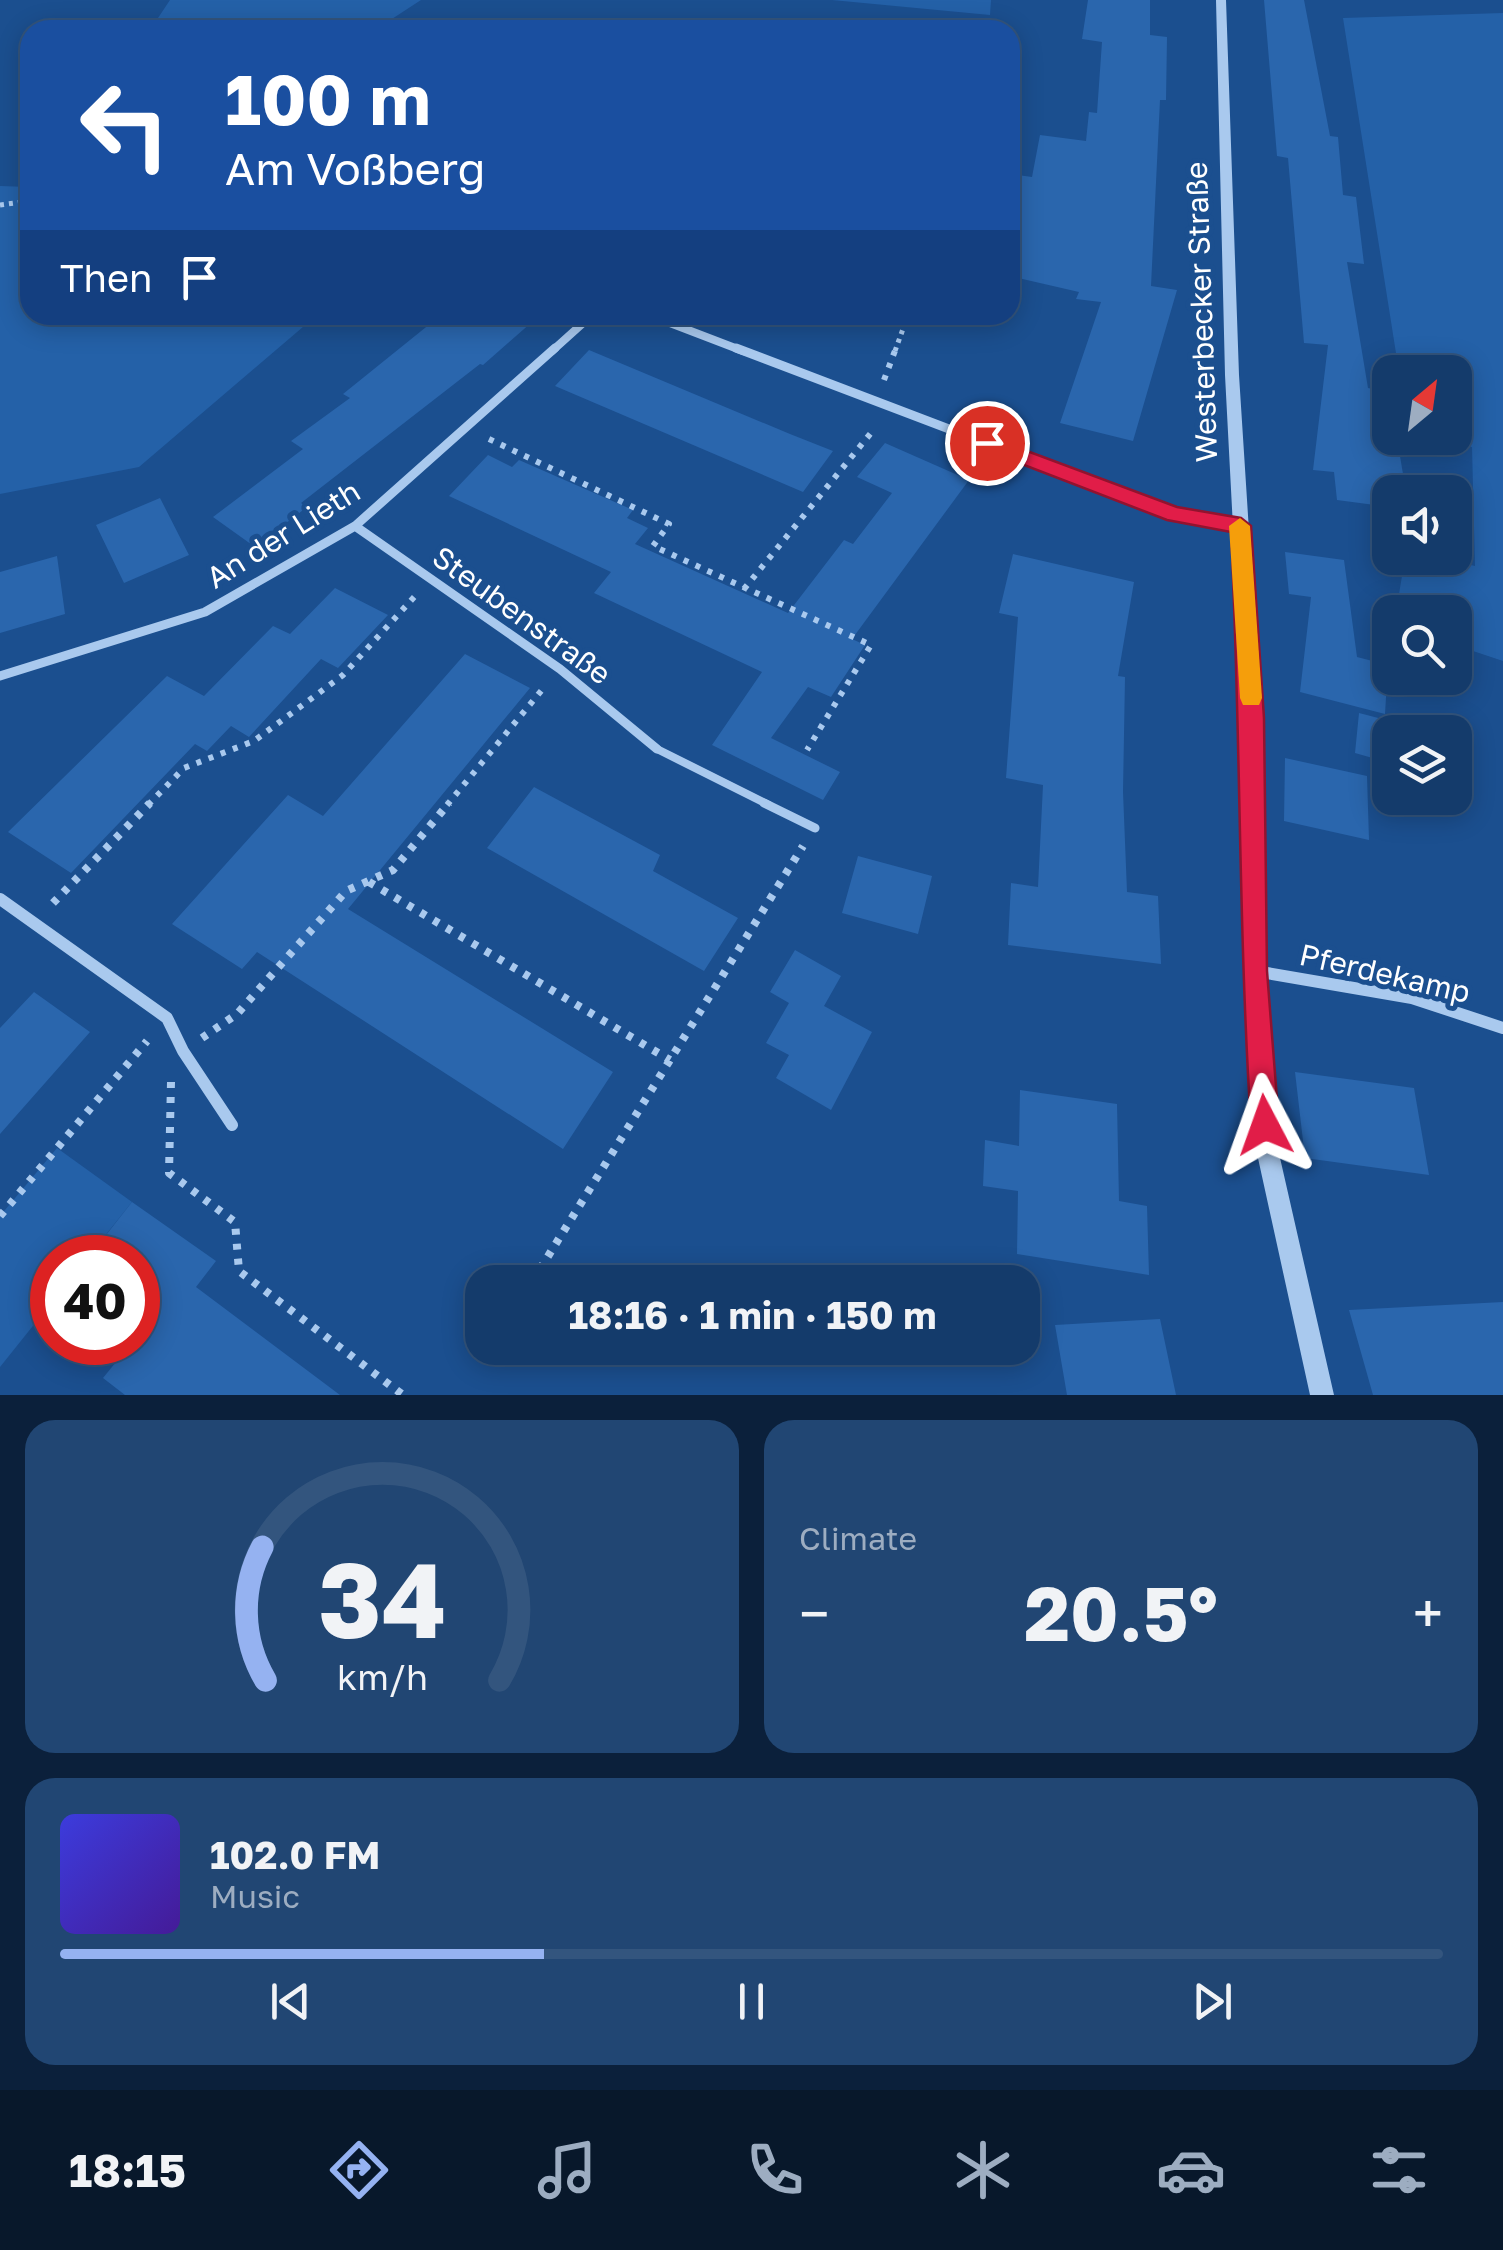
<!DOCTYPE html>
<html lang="en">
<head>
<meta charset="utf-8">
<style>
  body { margin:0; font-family:"Golos Text",sans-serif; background:#214673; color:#f1f3f6; height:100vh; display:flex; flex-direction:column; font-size:38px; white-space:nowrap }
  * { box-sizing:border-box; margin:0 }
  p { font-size:32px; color:#9dadc1 }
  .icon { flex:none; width:55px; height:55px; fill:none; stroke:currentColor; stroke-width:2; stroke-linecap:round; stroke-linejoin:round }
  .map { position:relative; height:1395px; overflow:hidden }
  .side { display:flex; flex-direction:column; gap:25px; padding:25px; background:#0b203b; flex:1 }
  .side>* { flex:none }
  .guide { position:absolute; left:20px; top:20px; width:1000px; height:305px; border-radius:30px; box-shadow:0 5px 25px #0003,0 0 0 2px #33557e; background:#1a4fa0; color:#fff; overflow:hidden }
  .needle { width:65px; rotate:29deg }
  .tools { position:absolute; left:1372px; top:355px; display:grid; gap:20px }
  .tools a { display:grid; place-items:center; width:100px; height:100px; border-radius:20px; background:#143b6b; box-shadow:0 5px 25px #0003,0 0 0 2px #33557e; font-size:50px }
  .speed { position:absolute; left:30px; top:1235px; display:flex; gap:20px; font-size:50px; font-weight:700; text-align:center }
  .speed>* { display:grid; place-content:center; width:130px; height:130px; border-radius:50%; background:#143b6b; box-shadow:0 5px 25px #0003,0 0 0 2px #33557e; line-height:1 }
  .speed .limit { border:15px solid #d22; background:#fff; color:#111 }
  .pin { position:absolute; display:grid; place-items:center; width:85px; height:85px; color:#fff; margin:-42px; border:5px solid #fff; border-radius:50%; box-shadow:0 2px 10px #0007 }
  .me { position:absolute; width:110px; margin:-55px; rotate:356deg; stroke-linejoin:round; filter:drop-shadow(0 0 8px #0008) }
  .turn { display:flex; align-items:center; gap:35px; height:210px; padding:0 40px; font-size:45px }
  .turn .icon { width:130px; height:130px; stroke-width:2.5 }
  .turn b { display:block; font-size:70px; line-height:85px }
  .then { display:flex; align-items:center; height:95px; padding:0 40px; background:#0003; gap:20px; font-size:38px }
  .big { font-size:75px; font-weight:700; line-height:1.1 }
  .side .widget { flex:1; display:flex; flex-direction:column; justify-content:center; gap:15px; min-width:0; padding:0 35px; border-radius:30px; background:#214673 }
  .side .dial { align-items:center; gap:0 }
  .dial svg { height:260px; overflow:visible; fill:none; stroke:#33557e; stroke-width:7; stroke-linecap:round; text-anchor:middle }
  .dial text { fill:#f1f3f6; stroke:none }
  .song { display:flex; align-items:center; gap:30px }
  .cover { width:120px; height:120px; border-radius:15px; background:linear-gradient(135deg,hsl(240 70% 55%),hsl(260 70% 35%)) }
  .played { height:10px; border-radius:5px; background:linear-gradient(90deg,#95b2f1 35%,#33557e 35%) }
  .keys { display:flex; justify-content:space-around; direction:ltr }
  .heat { display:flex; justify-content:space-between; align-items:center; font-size:55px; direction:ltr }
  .side .tiles { flex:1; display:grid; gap:25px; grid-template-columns:1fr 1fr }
  .widget:last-child { grid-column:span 2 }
  .trip { position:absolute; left:465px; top:1265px; width:575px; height:100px; border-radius:30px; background:#143b6b; box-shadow:0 5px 25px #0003,0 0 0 2px #33557e; font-weight:700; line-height:100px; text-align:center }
  .tabs { display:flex; height:160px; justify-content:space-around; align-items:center; background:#08182b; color:#9dadc1 }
  .tabs .icon { width:70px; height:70px }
  .tabs .on { color:#95b2f1 }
  .tabs b { font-size:45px; color:#f1f3f6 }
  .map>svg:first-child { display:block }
  .green { fill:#2461a8 }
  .building { fill:#2a66ad }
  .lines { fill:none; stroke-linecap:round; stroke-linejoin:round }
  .path-far2 { stroke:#a9c9ee; stroke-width:5; stroke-dasharray:4 5; stroke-linecap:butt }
  .path-far1 { stroke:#a9c9ee; stroke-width:6; stroke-dasharray:5 8; stroke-linecap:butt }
  .path { stroke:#a9c9ee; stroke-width:8; stroke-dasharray:6 9; stroke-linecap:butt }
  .service-far1 { stroke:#a9c9ee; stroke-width:8 }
  .service { stroke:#a9c9ee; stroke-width:9 }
  .minor-far2 { stroke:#a9c9ee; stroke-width:8 }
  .minor-far1 { stroke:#a9c9ee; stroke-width:9 }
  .minor { stroke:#a9c9ee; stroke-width:12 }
  .tertiary { fill:#a9c9ee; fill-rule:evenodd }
  .route { fill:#e11d48; stroke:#92132f; stroke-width:2.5 }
  .slow { fill:#f59e0b }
  .labels { text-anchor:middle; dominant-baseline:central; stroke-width:10; stroke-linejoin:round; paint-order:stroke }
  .street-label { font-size:30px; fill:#fff; stroke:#1b4f8f }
</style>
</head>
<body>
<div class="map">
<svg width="1503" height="1395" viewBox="0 0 1503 1395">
  <rect width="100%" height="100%" fill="#1b4f8f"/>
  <path class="green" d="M170,0h251l-46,30h-225z
    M832,0h159l-1,15z
    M1503,13v648l-48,-16v-33h-59l9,-54h34l36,8 -3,-119 -38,-9h21v-66h-56l-56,-354z
    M0,186l30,1v128h287l-178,152 -139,27z
    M57,1148l75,54 -44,55 -36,1v44l-52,65v-151z"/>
  <path class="building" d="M1088,0h62v35l17,2 -1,63h-6l-9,186 26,4 -44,151 -73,-18 41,-121 -25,-3 3,-7 -69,-16v-102l22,3 8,-42 46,6 3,-29 8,1 5,-71 -20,-3z
    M1264,0h40l26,136 8,1 5,58 13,2 8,67 -17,-2 21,126 22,5v56l9,1 7,42h-16v15l-53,-7 -3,-28 -21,-2 15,-125 -24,-2 -16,-185 -11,-2z
    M441,315h99l-57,50 -3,-1 -179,139 6,4 -52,40 -42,-30 90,-68 -12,-8 59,-43 -7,-4z
    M589,350l201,84 43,17 -30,41 -248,-106z
    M885,443l84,37 -117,159 13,6 -34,52 -23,-10 -37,51 69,34 -17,28 -111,-55 50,-73 -168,-79 17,-21 -162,-76 39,-41 24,12 7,-7 114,50 -6,8 21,10 -13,16 153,69 56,-73 9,4 39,-51 -35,-16z
    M160,498l29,57 -65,28 -28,-58z
    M1285,552l59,8 13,97 31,8 -3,49 -85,-22 11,-95 -22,-3z
    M1013,554l121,28 -16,94 7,1 -2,115 4,100 31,4 3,68 -153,-19 3,-62 27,4 5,-102 -37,-7 12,-161 -19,-4z
    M57,556l8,58 -65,19v-61z
    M335,588l53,27 -50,53 -17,-9 -72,78 -18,-11 -24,25 -12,-7 -124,129 -63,-41 159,-156 37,20 69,-70 17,8z
    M465,654l65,34 -182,221 265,163 -50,77 -306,-197 -15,17 -70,-45 116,-129 35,21z
    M1359,713l31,8v42l-35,-10z
    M1285,758l82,18 2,64 -85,-19z
    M534,787l126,68 -7,16 85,47 -34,53 -217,-123z
    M858,856l74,20 -14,58 -76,-21z
    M795,950l46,26 -17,30 48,26 -41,78 -55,-32 13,-23 -23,-12 23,-40 -19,-11z
    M34,992l56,40 -90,102v-106z
    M1295,1072l119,16 15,87 -124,-17z
    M1020,1090l97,14 2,97 28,5 2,69 -132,-21 1,-63 -35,-5 2,-46 34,6z
    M132,1202l84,59 -20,26 144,108h-215l-22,-17 13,-16 -25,-20h47v-84h-50z
    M1503,1302v93h-130l-24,-85z
    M1160,1319l16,76h-109l-12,-70z"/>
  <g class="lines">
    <path class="path-far2" d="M767,30l14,-7 28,7
      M0,205l30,-4
      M895,351l13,-36"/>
    <path class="path-far1" d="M884,380l12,-32
      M489,439l180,85 -16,22 218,99 -64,105
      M744,589l131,-161
      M148,805l36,-37 70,-27 89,-66 73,-80
      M447,805l99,-120"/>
    <path class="path" d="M369,882l301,178
      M53,903l97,-100
      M202,1038l35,-24 109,-123 47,-21 56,-67
      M171,1082l-2,91 66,49 4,49 164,124
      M0,1216l147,-175
      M532,1282l271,-436"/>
    <path class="service-far1" d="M657,749l112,56"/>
    <path class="service" d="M764,803l51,25"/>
    <path class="minor-far2" d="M639,30l7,-6 39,6
      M649,315l94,36
      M552,351l40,-36"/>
    <path class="minor-far1" d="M736,348l439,167 66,11
      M355,526l205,143 97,80
      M0,676l205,-64 150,-86 200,-178"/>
    <path class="minor" d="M0,899l167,119 16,33 49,74
      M1255,971l157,27 91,30"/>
    <path class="tertiary" d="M1216,0h10l13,375 22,343 3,253 14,178 56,246h-24l-54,-246 -12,-178 -1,-253 -18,-343z"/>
  </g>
  <path class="route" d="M987,436l190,71 64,11 10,8 13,192 3,253 12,154 -4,10 -10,4 -10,-4 -4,-10c-13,-198 -10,-395 -20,-593l-64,-12 -187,-72v-10z"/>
  <path class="slow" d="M1240,518l10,8 12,172 -3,7h-16l-3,-7 -11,-172z"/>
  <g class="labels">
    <g class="street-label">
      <text transform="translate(1201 312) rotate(-92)">Westerbecker Straße</text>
      <text transform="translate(283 534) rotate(-32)">An der Lieth</text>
      <text transform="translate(522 615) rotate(36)">Steubenstraße</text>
      <text transform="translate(1385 973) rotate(13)">Pferdekamp</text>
    </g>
  </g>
</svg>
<div class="tools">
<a><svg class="needle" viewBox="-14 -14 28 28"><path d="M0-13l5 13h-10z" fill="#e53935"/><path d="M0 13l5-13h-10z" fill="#9dadc1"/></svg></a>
<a><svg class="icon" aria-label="sound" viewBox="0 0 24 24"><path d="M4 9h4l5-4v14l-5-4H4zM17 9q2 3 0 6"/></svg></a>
<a><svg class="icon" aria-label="search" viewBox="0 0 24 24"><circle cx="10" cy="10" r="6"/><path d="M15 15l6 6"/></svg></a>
<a><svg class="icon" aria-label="layers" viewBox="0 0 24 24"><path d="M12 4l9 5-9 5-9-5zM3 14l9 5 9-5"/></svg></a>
</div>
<div class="speed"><div class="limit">40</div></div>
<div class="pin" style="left:987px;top:443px;background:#d93025"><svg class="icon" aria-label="arrive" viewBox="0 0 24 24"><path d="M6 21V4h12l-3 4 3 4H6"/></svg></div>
<svg class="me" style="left:1265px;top:1125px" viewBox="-20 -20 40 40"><path d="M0-17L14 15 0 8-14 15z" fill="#e11d48" stroke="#fff" stroke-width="4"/></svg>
<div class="trip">18:16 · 1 min · 150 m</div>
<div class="guide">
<div class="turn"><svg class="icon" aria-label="left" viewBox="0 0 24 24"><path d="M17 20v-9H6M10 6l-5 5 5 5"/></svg><div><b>100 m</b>Am Voßberg</div></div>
<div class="then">Then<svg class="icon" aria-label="arrive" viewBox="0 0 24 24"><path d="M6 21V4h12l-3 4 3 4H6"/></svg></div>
</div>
</div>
<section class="side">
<div class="tiles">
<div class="widget dial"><svg viewBox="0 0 100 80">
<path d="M14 69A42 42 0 1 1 86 69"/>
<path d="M14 69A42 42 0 0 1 13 28" stroke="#95b2f1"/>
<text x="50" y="56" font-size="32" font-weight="700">34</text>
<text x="50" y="72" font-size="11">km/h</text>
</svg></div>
<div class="widget"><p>Climate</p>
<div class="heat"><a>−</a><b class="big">20.5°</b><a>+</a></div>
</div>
<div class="widget">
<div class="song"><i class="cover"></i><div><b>102.0 FM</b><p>Music</p></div></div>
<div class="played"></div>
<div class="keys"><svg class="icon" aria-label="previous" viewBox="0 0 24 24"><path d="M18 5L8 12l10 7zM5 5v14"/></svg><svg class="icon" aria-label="pause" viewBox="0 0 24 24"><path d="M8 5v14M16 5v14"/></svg><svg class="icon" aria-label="next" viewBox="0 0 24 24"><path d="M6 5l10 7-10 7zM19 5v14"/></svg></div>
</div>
</div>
</section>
<nav class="tabs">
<b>18:15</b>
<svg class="icon on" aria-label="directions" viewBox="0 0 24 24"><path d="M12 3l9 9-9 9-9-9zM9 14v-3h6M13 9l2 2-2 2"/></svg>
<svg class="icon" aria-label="music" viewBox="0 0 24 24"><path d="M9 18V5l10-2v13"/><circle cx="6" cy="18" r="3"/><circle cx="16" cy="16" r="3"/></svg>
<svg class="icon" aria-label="phone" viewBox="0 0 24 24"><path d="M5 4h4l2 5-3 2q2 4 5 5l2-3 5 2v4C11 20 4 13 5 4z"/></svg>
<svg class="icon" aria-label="climate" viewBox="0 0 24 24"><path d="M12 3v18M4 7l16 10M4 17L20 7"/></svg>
<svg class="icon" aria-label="car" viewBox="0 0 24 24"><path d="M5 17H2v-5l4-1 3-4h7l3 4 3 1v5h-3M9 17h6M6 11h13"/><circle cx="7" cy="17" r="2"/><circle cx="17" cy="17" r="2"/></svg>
<svg class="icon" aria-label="filters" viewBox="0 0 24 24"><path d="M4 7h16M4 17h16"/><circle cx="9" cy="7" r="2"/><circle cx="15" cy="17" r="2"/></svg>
</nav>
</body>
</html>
